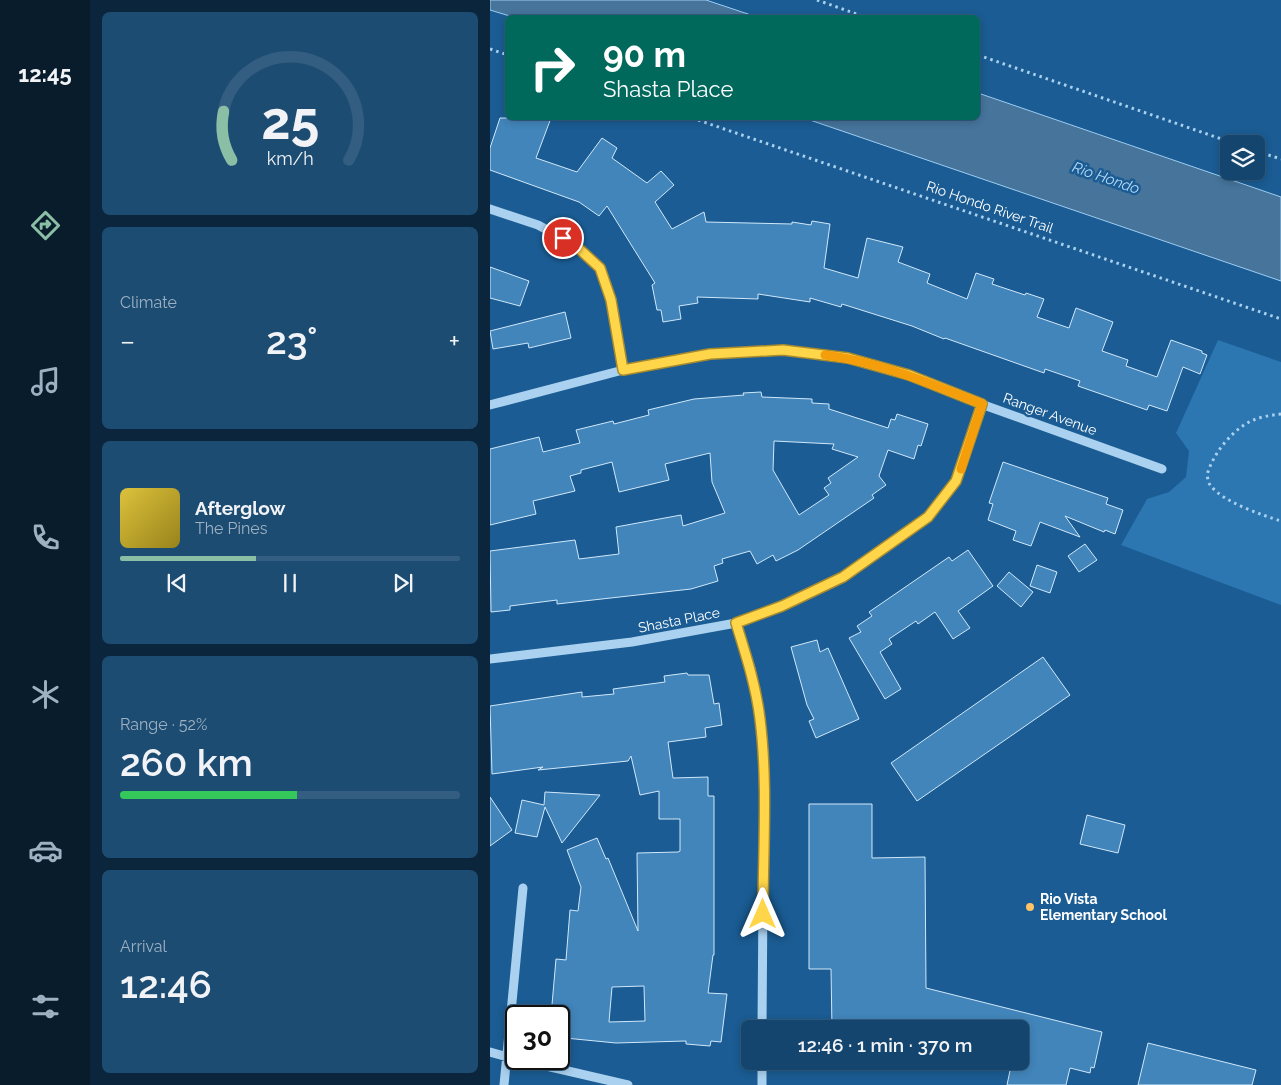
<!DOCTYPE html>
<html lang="en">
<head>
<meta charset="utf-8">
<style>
  body { margin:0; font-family:Raleway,sans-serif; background:#1d4c73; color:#f1f3f6; height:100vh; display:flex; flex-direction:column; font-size:19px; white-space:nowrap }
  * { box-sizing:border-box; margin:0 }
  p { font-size:16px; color:#9db1c2 }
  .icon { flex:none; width:28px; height:28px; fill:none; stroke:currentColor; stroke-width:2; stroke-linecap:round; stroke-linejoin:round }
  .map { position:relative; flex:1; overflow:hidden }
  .drawer { display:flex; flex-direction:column; gap:12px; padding:12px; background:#0b263c; width:400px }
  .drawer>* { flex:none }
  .top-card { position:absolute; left:15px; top:15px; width:475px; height:105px; border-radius:8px; box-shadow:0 2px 8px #0003,0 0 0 1px #335d81; background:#00695c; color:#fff; overflow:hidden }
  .fabs { position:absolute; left:730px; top:135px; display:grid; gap:10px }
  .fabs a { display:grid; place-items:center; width:45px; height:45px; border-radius:8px; background:#14456e; box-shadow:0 2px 8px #0003,0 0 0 1px #335d81; font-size:25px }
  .speed { position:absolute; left:15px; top:1005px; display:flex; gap:10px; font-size:25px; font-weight:700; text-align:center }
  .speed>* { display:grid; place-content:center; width:65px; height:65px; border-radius:50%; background:#14456e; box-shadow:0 2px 8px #0003,0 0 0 1px #335d81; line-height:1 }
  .speed .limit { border:2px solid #111; border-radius:8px; background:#fff; color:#111 }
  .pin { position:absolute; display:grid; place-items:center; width:42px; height:42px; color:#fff; margin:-21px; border:2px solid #fff; border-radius:50%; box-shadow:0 1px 5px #0007 }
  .me { position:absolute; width:55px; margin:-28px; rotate:0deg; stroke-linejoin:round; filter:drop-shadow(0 0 4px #0008) }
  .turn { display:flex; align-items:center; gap:18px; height:105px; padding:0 15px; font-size:22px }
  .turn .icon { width:65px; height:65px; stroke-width:2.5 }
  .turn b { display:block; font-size:35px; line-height:42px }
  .big { font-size:38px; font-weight:600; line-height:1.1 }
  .drawer .tile { flex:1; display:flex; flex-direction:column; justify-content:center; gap:8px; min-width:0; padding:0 18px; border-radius:8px; background:#1d4c73 }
  .drawer .dial { align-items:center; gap:0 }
  .dial svg { height:130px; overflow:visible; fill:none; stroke:#335d81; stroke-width:7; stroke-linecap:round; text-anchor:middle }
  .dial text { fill:#f1f3f6; stroke:none }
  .song { display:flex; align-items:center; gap:15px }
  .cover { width:60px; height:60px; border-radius:8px; background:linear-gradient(135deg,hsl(50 70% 55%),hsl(50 70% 35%)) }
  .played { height:5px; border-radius:2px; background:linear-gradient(90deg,#8abfa5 40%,#335d81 40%) }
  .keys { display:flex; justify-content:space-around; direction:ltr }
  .heat { display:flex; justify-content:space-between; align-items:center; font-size:28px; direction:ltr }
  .charge { height:8px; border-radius:4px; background:linear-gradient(90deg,#34c759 52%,#335d81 0) }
  .trip { position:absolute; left:251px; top:1020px; width:288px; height:50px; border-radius:8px; background:#14456e; box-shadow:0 2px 8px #0003,0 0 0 1px #335d81; font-weight:600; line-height:50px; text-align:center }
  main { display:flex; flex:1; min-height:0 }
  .tab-bar { display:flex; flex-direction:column; width:90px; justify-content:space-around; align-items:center; background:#081c2c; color:#9db1c2 }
  .tab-bar .icon { width:35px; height:35px }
  .tab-bar .active { color:#8abfa5 }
  .tab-bar b { font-size:22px; color:#f1f3f6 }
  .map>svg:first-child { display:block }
  .green { fill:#2c76b1 }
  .water { fill:#46749b; stroke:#9dcdf2 }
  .building { fill:#4285ba; stroke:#d0e8fb; fill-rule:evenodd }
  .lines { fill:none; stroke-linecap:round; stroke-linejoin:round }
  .path { stroke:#aad1ef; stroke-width:3; stroke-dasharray:2.5 4; stroke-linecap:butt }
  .minor { stroke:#aad1ef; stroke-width:9 }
  .route-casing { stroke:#a68a30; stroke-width:12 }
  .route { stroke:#ffd54a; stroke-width:9 }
  .slow { stroke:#f59e0b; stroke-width:9 }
  .poi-dot { fill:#ffc368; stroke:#1a5c93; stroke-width:2 }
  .labels { text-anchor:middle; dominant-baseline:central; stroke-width:5; stroke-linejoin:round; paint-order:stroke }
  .street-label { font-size:14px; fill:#fff; stroke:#1a5c93 }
  .poi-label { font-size:14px; font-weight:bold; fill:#fff; stroke:#1a5c93; text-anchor:start }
  .water-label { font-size:15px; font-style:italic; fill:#b6daf6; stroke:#1a5c93 }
</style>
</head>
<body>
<main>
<nav class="tab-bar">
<b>12:45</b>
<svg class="icon active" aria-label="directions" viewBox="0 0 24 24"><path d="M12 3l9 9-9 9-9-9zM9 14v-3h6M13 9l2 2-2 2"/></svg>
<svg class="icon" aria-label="music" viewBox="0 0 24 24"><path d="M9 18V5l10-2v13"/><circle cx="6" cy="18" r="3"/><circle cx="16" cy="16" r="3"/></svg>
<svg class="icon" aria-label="phone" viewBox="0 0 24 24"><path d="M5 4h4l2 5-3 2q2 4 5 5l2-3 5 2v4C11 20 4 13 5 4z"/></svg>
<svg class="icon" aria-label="climate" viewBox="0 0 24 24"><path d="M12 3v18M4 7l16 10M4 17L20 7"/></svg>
<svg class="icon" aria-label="car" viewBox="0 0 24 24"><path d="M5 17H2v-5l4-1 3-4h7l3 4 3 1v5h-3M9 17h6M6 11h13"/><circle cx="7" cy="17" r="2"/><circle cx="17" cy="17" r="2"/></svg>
<svg class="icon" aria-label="filters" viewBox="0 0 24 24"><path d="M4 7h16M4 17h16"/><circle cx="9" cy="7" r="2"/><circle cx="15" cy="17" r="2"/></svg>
</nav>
<section class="drawer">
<div class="tile dial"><svg viewBox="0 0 100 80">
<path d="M14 69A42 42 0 1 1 86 69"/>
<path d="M14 69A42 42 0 0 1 9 39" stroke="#8abfa5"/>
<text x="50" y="56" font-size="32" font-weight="700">25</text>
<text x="50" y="72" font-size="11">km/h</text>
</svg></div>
<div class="tile"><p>Climate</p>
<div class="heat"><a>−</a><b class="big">23°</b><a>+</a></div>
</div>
<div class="tile">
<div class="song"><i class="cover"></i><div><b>Afterglow</b><p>The Pines</p></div></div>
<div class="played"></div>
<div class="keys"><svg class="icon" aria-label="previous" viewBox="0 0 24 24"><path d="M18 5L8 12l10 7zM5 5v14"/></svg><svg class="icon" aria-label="pause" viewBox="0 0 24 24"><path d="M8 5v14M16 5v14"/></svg><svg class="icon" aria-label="next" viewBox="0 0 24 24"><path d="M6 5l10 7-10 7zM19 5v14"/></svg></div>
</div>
<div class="tile"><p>Range · 52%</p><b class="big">260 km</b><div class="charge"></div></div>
<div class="tile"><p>Arrival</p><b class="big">12:46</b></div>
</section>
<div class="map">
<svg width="791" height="1085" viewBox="0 0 791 1085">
  <rect width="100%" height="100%" fill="#1a5c93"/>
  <path class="green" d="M728,340l63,22v243l-160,-60 26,-46 22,-7 17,-15 3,-26 -13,-18z"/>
  <path class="water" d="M0,0h216l51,17h-244l-23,-7z
    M488,93l303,104v84l-477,-163h174z"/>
  <path class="building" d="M10,118h51l-15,40 41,14 25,-34 15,10 -5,10 35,25 14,-12 13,14 -19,17 17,27 32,-17 2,10 86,2v-2l19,3 1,-4 18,3 -6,44 34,10 9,-40 36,9 -5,15 32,12 -3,9 40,16 9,-26 18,6 -2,5 33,11 1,-2 18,6 -7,18 32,11 7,-20 37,14 -11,29 26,9 -2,6 31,11 14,-37 31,11v2l5,2 -7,19 -17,-7 -16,44 -18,-6 -2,5 -69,-24 2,-5 -35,-12 -1,4 -99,-35 -1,1 -32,-13 -70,-22 -1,3 -31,-9v4l-52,-8v5l-61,-2 1,6 -19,3 2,13 -18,3 -2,-12h-4l-5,-25 3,-2 -48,-77 -8,10 -20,-14 -89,-32v-22z
    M0,267l39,14 -9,25 -30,-8z
    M75,312l6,26 -42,10 -1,-5 -35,6 -3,-18z
    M271,392l1,5 50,2v4l17,1v5l59,19 3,-9 4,1 2,-6 31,10 -7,22 -3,-1 -4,14 -26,-9 -9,26 7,9 -14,10 2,3 -76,52 -22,11 -3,-6 -16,9 -7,-13 -28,8 1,4 -9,3 4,15 -27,8 -134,15v-4l-47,6v4l-19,2 -1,-61 85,-11 4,19 40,-5 -3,-27 65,-12 2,11 42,-13 -13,-31 -2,-29 -45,11 4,16 -50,12 -7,-30 -31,8v3l-11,3 5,15 -42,10 3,13 -46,11v-76l49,-12 4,15 37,-9 -4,-13 37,-9 1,3 35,-9 -1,-5 46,-11 50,-4 -1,-2zM284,441l60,3 -2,5 26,8 -30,21 3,5 -7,5 5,7 -30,20 -26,-45z
    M513,462l105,36 -2,6 17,6 -8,24 -10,-4 -1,2 -39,-16 15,21 -40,-15 -9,24 -18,-6 3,-9 -28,-11 5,-16 -4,-1z
    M595,544l12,16 -18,12 -11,-16z
    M478,550l25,36 -35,25 12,17 -17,11 -18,-27 -17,12 -2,-3 -27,18 3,5 -12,8 21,37 -16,10 -36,-61 12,-6 -4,-6 15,-10 -3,-4 80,-55 3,4z
    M547,565l20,7 -7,21 -20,-7z
    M519,572l24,20 -12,15 -24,-21z
    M327,640l3,12 8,-4 31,71 -43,19 -7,-17 5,-2 -7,-14 -16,-58z
    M553,657l27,38 -153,106 -26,-38z
    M197,673l1,2h21l5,29 5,-1 3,22 -17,3 1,9 -38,5 5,36 35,-1v19h6v159h-1l-5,38 19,1 -6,48 -10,-1 -1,5 -24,-2v-3l-70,2 -51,-5v-5h-6v-17h-8l5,-57 10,1 4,-50 8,1 3,-24 -14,-37 30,-12 9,21 2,-1 30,73 -1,-78 41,-1 2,-1v-32h-21v-28l-19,4 -9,-39 -3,5 -90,9 5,-3 -51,7 -2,-68 92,-14v5l32,-3 -1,-5 52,-7 -1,-6zM154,986l1,35 -36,1 3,-35z
    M55,792l55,3 -38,48 -17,-36 -8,30 -22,-4 7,-33 22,5z
    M0,797l22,33 -22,16z
    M319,804h63v54l53,-1 1,131 176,44 -8,36 -3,-1 -1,6 -20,-5 -4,17h-59l5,-24h8v-32h-188l-1,-60h-22z
    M597,815l38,10 -7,28 -38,-9z
    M658,1043l108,27 -4,15h-114z"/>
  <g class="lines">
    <path class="path" d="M327,0l51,18
      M0,49l18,6
      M488,55l258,89
      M202,118l589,201
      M766,151l25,8
      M791,414c-10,1 -21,3 -30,7 -20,10 -38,33 -44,54 1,4 1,8 4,11 12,16 51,29 70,35"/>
    <path class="minor" d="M0,209l48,16 37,20 25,23 11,32 12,70
      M0,405l133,-35 87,-16 73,-3 65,7 61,17 72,29 181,65
      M246,623l15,46 9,49 4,43 -2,268
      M0,659l142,-17 104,-19 46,-17 61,-29 86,-60 27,-36 25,-77
      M0,1052l21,6
      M26,1059l112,26
      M14,1085l19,-197
      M272,1085v-24"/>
  </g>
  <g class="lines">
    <defs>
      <path id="route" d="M73,238l12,7 25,23 11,32 12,70 87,-16 73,-4 65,8 61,17 73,29 -26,77 -28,36 -85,60 -61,29 -46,17c10,32 20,63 24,96 8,63 3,131 3,195"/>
    </defs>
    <use href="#route" class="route-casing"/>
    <use href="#route" class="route"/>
    <path class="slow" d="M335,355c55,7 106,29 157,49l-21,65"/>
  </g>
  <circle class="poi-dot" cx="540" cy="907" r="5"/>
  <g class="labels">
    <g class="street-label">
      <text transform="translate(500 207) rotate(19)">Rio Hondo River Trail</text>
      <text transform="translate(560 414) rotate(20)">Ranger Avenue</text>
      <text transform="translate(189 620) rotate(-11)">Shasta Place</text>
    </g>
    <g class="poi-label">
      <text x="550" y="899">Rio Vista<tspan x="550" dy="16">Elementary School</tspan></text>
    </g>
    <g class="water-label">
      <text transform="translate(616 178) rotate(19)">Rio Hondo</text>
    </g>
  </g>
</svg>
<div class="fabs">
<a><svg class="icon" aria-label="layers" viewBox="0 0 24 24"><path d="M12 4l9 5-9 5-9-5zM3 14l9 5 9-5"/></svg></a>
</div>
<div class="speed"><div class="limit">30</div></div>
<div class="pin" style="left:73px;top:238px;background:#d93025"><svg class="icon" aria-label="arrive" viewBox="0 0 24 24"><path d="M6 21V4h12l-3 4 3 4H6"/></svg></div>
<svg class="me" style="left:273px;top:914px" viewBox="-20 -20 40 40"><path d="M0-17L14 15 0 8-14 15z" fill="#ffd54a" stroke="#fff" stroke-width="4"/></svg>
<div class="trip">12:46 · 1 min · 370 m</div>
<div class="top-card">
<div class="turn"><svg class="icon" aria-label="right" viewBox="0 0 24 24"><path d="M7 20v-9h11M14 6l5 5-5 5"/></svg><div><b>90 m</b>Shasta Place</div></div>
</div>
</div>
</main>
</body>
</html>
